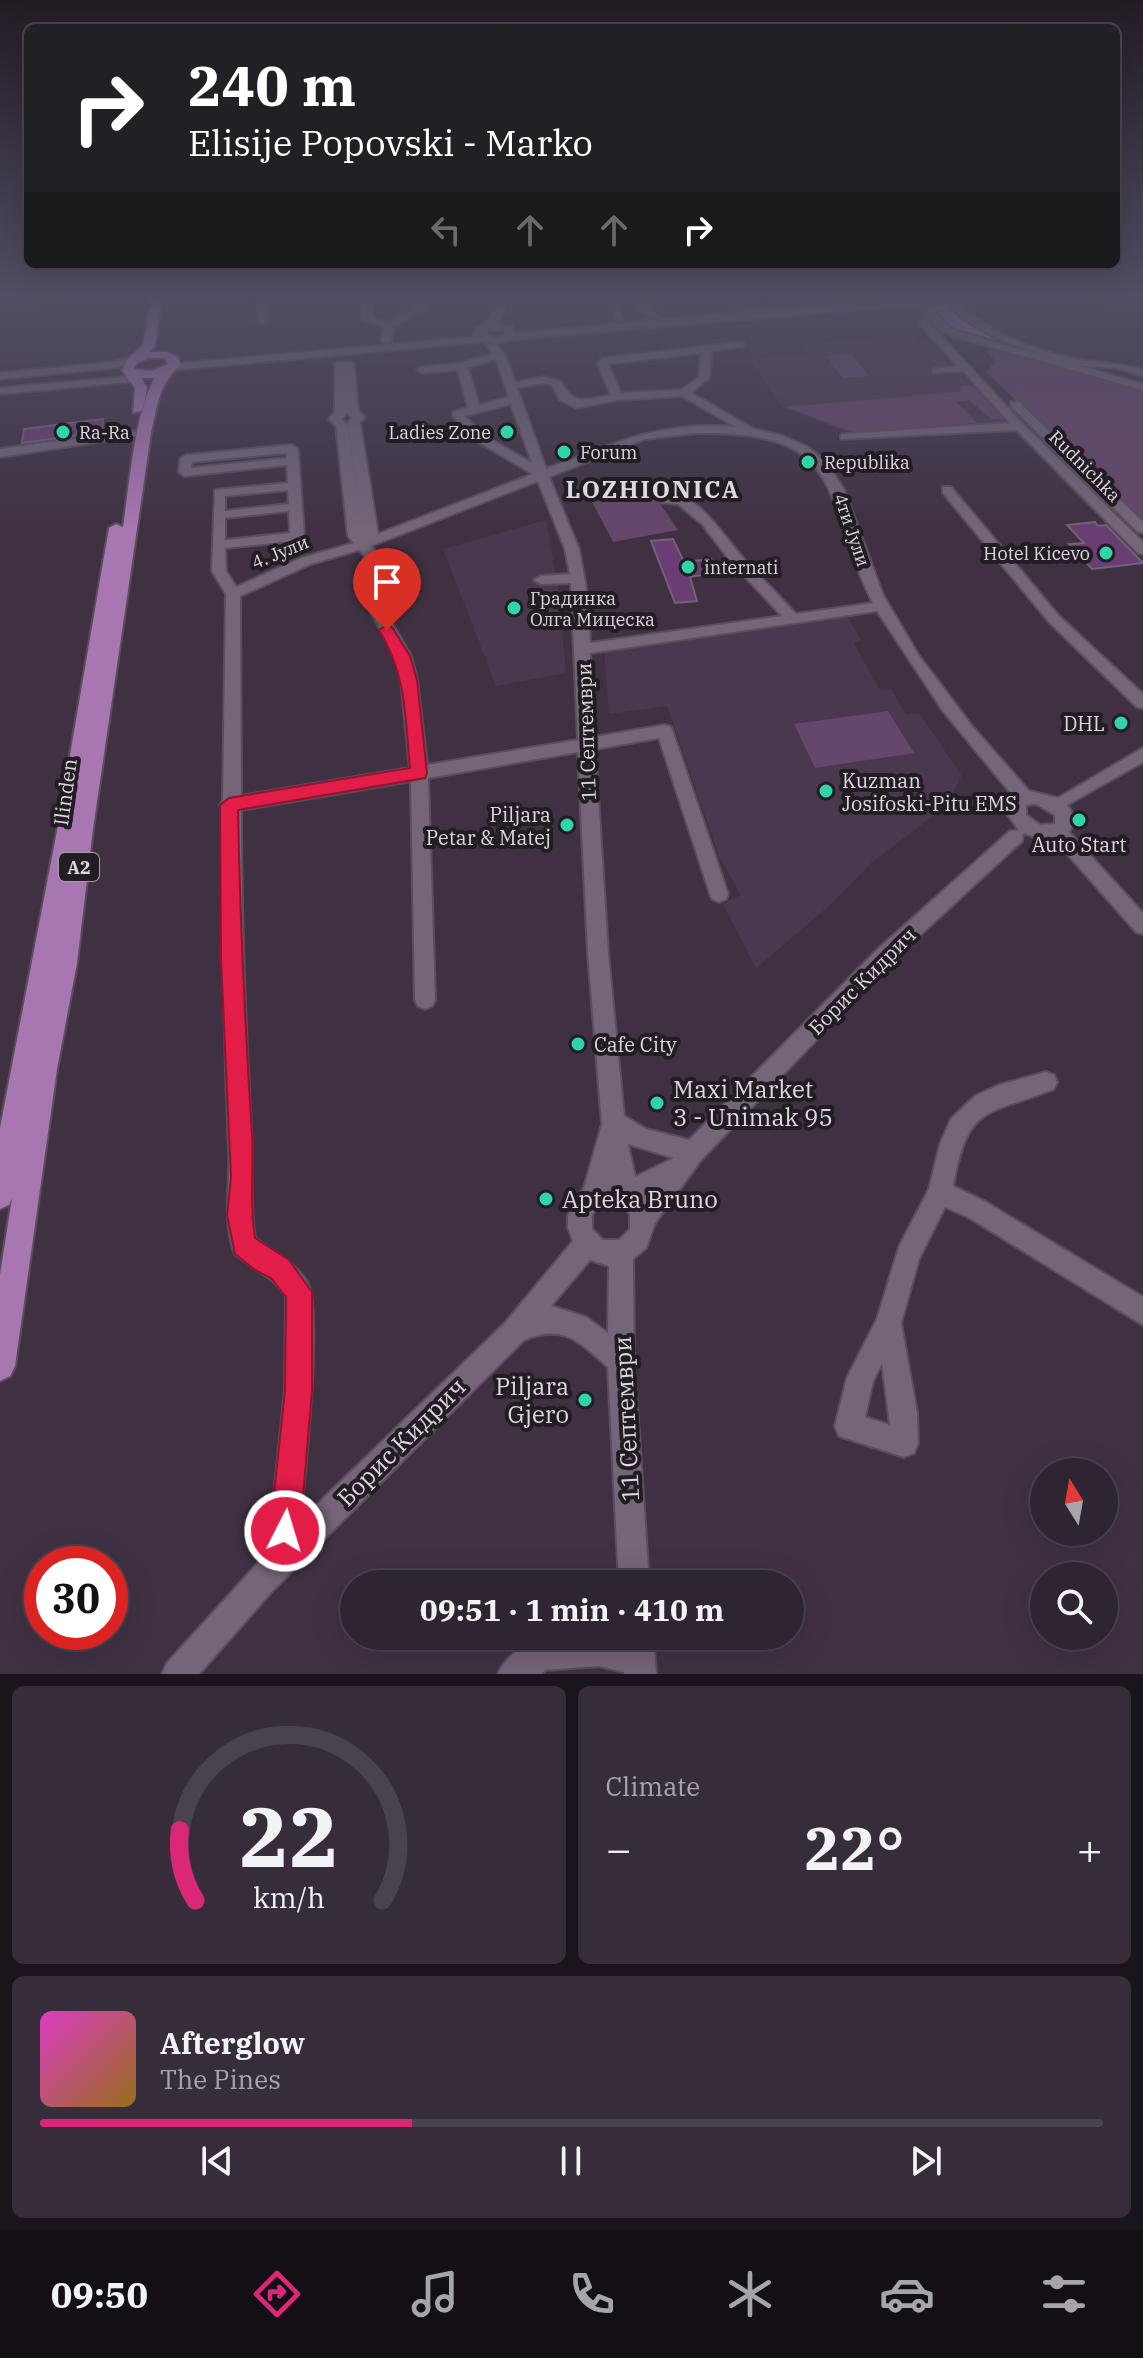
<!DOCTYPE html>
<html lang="en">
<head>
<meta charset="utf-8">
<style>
  body { margin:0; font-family:"IBM Plex Serif",serif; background:#372d3a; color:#f1f3f6; height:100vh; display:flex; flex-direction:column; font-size:30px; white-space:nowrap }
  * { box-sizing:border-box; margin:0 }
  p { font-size:26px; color:#a7a5ac }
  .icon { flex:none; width:44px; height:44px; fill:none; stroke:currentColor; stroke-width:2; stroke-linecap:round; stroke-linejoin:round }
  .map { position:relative; height:1674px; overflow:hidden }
  .side { display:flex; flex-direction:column; gap:12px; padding:12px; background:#1a141c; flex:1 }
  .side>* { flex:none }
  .hud { position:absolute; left:24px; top:24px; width:1096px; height:244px; border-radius:12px; box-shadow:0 8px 32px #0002,0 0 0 2px #4a424d; background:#202124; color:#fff; overflow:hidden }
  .needle { width:52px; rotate:349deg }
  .controls { position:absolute; left:1030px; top:1458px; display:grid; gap:16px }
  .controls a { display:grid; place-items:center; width:88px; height:88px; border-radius:50%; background:#2f2532; box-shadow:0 8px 32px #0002,0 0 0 2px #4a424d; font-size:40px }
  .speed { position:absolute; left:24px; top:1546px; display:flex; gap:16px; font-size:40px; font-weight:700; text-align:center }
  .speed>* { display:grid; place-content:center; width:104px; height:104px; border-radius:50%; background:#2f2532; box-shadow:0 8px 32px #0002,0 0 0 2px #4a424d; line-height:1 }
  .speed .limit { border:12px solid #d22; background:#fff; color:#111 }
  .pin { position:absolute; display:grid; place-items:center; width:68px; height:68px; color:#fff; margin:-82px -34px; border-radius:50% 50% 50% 0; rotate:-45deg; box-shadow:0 0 8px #0007 }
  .pin .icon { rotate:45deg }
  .me { position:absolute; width:88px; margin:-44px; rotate:5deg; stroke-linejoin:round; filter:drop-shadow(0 0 6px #0008) }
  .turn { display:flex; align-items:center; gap:28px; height:168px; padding:0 32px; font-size:36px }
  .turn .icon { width:104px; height:104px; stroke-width:2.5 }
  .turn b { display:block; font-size:56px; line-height:68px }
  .lanes { display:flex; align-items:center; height:76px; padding:0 32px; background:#0003; justify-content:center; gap:40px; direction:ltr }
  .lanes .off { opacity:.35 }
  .big { font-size:60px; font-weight:700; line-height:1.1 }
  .side .card { flex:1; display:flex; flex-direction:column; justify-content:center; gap:12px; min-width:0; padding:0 28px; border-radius:12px; background:#372d3a }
  .side .dial { align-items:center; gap:0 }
  .dial svg { height:208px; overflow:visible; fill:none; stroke:#4a424d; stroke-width:7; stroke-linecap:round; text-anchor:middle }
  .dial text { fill:#f1f3f6; stroke:none }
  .song { display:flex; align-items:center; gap:24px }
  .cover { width:96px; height:96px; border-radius:12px; background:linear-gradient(135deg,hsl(310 70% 55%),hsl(40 70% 35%)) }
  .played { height:8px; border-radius:4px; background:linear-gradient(90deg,#db2777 35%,#4a424d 35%) }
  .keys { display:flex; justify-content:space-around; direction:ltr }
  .heat { display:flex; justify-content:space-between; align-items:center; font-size:44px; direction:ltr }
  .side .tiles { flex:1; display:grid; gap:12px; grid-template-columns:1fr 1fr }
  .card:last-child { grid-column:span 2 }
  .trip { position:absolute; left:340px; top:1570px; width:464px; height:80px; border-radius:40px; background:#2f2532; box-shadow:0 8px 32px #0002,0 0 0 2px #4a424d; font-weight:700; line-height:80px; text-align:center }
  .menu { display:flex; height:128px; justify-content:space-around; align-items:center; background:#130f14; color:#a7a5ac }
  .menu .icon { width:56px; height:56px }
  .menu .selected { color:#db2777 }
  .menu b { font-size:36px; color:#f1f3f6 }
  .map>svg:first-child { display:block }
  .built { fill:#4a384e }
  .green { fill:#65476b }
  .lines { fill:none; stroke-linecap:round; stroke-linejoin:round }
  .river { fill:#a171ab; fill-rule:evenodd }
  .building { fill:#6a3d74; stroke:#726375; stroke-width:2 }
  .street-casing { stroke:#5a4e5c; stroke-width:4 }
  .primary-casing { stroke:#5a4e5c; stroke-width:4 }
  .street { fill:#746578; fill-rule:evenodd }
  .primary { fill:#a877b2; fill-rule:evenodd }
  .route { fill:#e11d48; stroke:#92132f; stroke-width:2 }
  .poi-dot { fill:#30d4a9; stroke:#221c23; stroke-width:3 }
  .labels { text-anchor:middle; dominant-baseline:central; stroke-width:8; stroke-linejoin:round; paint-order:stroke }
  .far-poi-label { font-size:18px; fill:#ded6e0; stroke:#221c23; text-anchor:start }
  .far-street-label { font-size:18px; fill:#ded6e0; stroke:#221c23 }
  .shield { fill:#221c23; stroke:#a69ea7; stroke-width:2 }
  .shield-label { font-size:18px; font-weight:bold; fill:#ded6e0 }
  .poi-label { font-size:20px; fill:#ded6e0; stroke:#221c23; text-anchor:end }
  .street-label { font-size:20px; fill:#ded6e0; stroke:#221c23 }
  .far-district-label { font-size:24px; font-weight:bold; letter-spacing:2px; fill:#ded6e0; stroke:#221c23 }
  .near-poi-label { font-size:24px; fill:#ded6e0; stroke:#221c23; text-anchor:start }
  .near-street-label { font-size:24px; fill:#ded6e0; stroke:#221c23 }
</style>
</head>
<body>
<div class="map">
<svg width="1143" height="1674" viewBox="0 0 1143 1674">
  <rect width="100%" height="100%" fill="#3f3142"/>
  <path class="built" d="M912,334l7,6 11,1 80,81 -159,12 -68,-26 -33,-49 58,-5 -6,-10z
    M546,520l12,68 8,85 -70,13 -53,-137z
    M847,616l14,24 -7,4 26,46 11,-1 15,25h14l42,62 -17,31 -74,56 -42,43 -73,62 -33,-64 18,-9 -21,-37 -53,-152 -58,8 -5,-63z"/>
  <path class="green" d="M990,349l153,39v134l-157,-150 10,-10 -10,-11z
    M851,354l18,22 -26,2 -17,-22z
    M968,385l5,1 34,34 -16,-1 -22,-19 -12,2 20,21 -125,9 -66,-25 171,-15 4,-2 -1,-4z
    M651,491l27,39 -65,12 -21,-40z
    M888,711l26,42 -99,15 -21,-44z"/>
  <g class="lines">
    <path class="river" d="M938,298l6,1c20,34 60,41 96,51l2,4 -9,6c-36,-9 -89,-19 -103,-57z"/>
  </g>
  <path class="building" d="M103,419l-1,13 -80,11 2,-14z
    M1095,522l3,4 8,-1 37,38 -51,6 -23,-25 15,-1 -17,-18z
    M673,539l11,23 27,-3 7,13 -28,5 7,24 -22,2 -24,-62z"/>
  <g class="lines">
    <defs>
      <path id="street" d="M259,295h9l-1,25 -5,3 -5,-3z
        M363,295h9v23l16,4 49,-27h11l-54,31 -3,15 -5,3 -5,-3 3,-14 -22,-7z
        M499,295h9l-4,18 -9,11 17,3 3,6 385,-35 72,-3 -18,4c31,33 84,53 128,61 21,4 40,3 61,10v6l-27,-8 -35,-2 62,18v6l-191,-54 -11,-5 -22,-27 -411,36 -12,4 9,11 10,27 29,-5 16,4c16,26 23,19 51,14l-13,-31 4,-6 141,-16v4l-31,5 -3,27 -18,15 63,36 29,7 25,11 20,17 16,26 39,105 36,61 53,70 57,65 29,7 85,-50v14l-76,43c7,7 8,19 2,27l74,81v21l-7,-2 -82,-93 -10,1 -21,-7 -1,8 -130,120 -191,199 -46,63 -9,25 -13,11 1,102 15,223h-30l-11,-217c-29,-25 -44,-44 -84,-27l-250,249 -75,85h-37l5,-11 101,-111 17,-161 1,-96 -14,-15 -37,-26c-13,-33 -4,-69 -6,-103 -5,-115 -7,-226 -6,-341l-3,-5 3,-5 3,-206 -14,-23 3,-81 73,-7 -1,-18 -102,11 -6,-4 1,-13 6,-4 106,-10 6,4 6,87 3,8 -7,4 -5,-1 -3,-6 -67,7 1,23 10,16 65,-29 53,-15 -6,-7 -12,-110 -7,-7 6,-7v-49l14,-2 5,3 4,47 7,6 -5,6 18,111 155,-60 -53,-31 -27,-27v-4l15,-4 -10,-38 -36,3 -5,-3 5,-3 39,-4 32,-9 -10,-12 -311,28 -5,-3 5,-3 301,-27 3,-9c16,-4 19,-20 23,-33zM945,301c32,35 77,48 121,61l-106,-30 -11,-5 -20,-23zM493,330l11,1 1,3 -9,4 -12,-4zM701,353l-2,24 -18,13 -60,3 -13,-29zM496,359l13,38 -30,8 -11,-37zM544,383l8,2 8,15 17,8 40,-8 65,-4 54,31c-73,-7 -124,17 -190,42l-29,-81zM511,404l21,59 -44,-25 -24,-22zM347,412l5,6 -4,5 15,114 -15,-112 -6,-6zM695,433c157,-2 123,62 178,170l-77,11c-17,-18 -35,-36 -52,-55 -19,-20 -56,-84 -90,-60l2,3 22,2 24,20 29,38 51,54 -192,27 -2,-44 -9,-50 -30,-72 96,-38zM286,453l1,5 -96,10 1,-6zM538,481l27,68 5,25 -29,2 -7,4 7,4 30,-1 7,157 -151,25 -10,-85 -6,-24 -35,-60 4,-39 -9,-11zM288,490l1,14 -64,7v-15zM289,511l1,22 -65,7v-22zM359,550l7,7 -4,39 33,60 6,24 9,88 -169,28 -1,-200 71,-32zM877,611l66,100 70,85 -6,18 12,16 -9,1 -132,118 -189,191 -43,-11 -22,-13 -16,-163 -13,-204 64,-11 51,156 2,5 7,3 7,-3 2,-5 -57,-167 -6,-2 -71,12 -4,-84zM578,752l10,201 14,171 -18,64 -9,11 -7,17v12l5,13 -68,82 -205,198c4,-41 23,-211 7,-239 -12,-20 -35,-30 -52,-44 -6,-35 -2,-73 -4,-110 -6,-106 -10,-212 -10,-318l170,-29 4,219 3,6 7,3 7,-3 3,-6 -7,-222zM1036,804l19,11v9l-15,1 -14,-10v-10zM628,1144l46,14 -39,19zM603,1203h16l11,11v15l-11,11h-16l-11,-11v-15zM590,1260l19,6 -1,67 -22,-16 -35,-11z
        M618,295h11l15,8 21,-8h15l-30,12 10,10 -5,3z
        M610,304h6l8,18h-6z
        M920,320h6l97,104 120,118v12l-5,-1 -122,-123 -175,9v-4l4,-1 165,-11 -47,-52 -30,2v-4l24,-3 -37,-42z
        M135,356l5,3 -1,2 -24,7 -115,11v-6l114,-11z
        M136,376l4,1v4l-140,13v-6z
        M1011,402h8l124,120v11l-5,-1 -127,-126z
        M132,431l4,1v4l-136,21v-8z
        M943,487h8l108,129 84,78v14l-6,-1 -88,-85 -106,-129z
        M1046,1072l8,3 3,7 -3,7c-68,27 -86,14 -101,97l31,15 159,96v28l-175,-108 -23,-10 -26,52 -18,64 16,90 1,30 -4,10 -10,4 -65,-21 -4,-10 12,-48 30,-59 22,-72 30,-58 11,-45 11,-25 24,-23 24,-11zM882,1363l8,62 -25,-8 8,-36z
        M601,1636l22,4v-4h30l3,38h-32v-2l-25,-6 -53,4 -5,4h-43c16,-38 68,-38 103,-38z"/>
      <path id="primary" d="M152,295h10l-7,51 -5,6h16l12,5 2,8c-22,22 -22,38 -29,68l-58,396 -16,134 -20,106 -42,297 -5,10 -10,5v-106l12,-77 -3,7 -9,4v-81l57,-297 52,-303 7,-4 7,3c6,-38 12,-118 32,-149h-14l6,10 -4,22 -10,3 2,-25 -13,-18 6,-11 15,-14zM149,358h15l4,6 -16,7 -18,-2 3,-6z"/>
    </defs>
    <use href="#street" class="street-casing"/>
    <use href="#primary" class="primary-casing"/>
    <use href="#street" class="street"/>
    <use href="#primary" class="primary"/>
  </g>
  <linearGradient id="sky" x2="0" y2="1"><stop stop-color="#231b24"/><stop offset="0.56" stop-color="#524e65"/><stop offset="1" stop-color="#524e65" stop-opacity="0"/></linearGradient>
  <rect width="1143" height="529" fill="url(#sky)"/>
  <path class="route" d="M387,625l5,2 18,29 7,24 10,93 -2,5 -187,32c2,108 7,216 14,325 2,34 -3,69 3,103l34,22 23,32v99l-12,140 -5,11 -10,4 -10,-4 -5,-11 15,-140 1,-94 -15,-19 -16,-8 -20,-16 -8,-39 4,-38 -10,-217 -1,-155 9,-7 181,-30c-5,-51 -3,-92 -31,-138z"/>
  <g class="poi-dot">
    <circle cx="63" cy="432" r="8"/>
    <circle cx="507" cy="432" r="8"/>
    <circle cx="564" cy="452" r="8"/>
    <circle cx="808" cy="462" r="8"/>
    <circle cx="1106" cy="553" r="8"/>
    <circle cx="688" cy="567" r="8"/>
    <circle cx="514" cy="608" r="8"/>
    <circle cx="1121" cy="723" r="8"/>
    <circle cx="826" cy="791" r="8"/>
    <circle cx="1079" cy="820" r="8"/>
    <circle cx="567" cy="825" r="8"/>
    <circle cx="578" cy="1044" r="8"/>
    <circle cx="657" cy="1103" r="8"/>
    <circle cx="546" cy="1199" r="8"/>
    <circle cx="585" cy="1400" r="8"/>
  </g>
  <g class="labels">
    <g class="far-poi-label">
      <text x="79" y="432">Ra-Ra</text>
      <text x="491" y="432" text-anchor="end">Ladies Zone</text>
      <text x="580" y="452">Forum</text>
      <text x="824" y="462">Republika</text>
      <text x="1090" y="553" text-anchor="end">Hotel Kicevo</text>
      <text x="704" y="567">internati</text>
      <text x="530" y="598">Градинка<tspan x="530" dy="21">Олга Мицеска</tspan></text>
    </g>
    <g class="far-street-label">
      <text transform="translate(1085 466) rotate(45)">Rudnichka</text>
      <text transform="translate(852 530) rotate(71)">4ти Јули</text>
      <text transform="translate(280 552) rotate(-22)">4. Јули</text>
    </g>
    <rect class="shield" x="59" y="853" width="40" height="28" rx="6"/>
    <g class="shield-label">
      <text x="79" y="867">A2</text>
    </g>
    <g class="poi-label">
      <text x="1105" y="723">DHL</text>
      <text x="842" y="780" text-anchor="start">Kuzman<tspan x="842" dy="23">Josifoski-Pitu EMS</tspan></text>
      <text x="551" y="814">Piljara<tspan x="551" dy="23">Petar &amp; Matej</tspan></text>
      <text x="1079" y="844" text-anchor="middle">Auto Start</text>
      <text x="594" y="1044" text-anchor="start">Cafe City</text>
    </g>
    <g class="street-label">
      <text transform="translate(586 732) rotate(-92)">11 Септември</text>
      <text transform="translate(65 792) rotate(-82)">Ilinden</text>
      <text transform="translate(862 981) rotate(-45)">Борис Кидрич</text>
    </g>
    <g class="far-district-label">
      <text x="653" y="489">LOZHIONICA</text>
    </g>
    <g class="near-poi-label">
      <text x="673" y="1089">Maxi Market<tspan x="673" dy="28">3 - Unimak 95</tspan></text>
      <text x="562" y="1199">Apteka Bruno</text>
      <text x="569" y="1386" text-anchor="end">Piljara<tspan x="569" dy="28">Gjero</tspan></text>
    </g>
    <g class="near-street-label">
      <text transform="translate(626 1419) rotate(-93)">11 Септември</text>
      <text transform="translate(401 1442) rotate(-45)">Борис Кидрич</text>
    </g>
  </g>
</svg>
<div class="controls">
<a><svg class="needle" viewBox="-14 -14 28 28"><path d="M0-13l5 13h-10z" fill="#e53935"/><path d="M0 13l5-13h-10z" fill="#a7a5ac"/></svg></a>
<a><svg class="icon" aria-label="search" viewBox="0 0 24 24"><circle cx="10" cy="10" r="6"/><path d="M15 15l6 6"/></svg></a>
</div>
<div class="speed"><div class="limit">30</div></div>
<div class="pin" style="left:387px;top:630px;background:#d93025"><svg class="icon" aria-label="arrive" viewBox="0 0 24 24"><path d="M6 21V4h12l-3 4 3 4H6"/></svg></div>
<svg class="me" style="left:285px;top:1531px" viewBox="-20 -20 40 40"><circle r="17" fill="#e11d48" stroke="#fff" stroke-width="3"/><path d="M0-11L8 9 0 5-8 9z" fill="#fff"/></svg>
<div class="trip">09:51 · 1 min · 410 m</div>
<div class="hud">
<div class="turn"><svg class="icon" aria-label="right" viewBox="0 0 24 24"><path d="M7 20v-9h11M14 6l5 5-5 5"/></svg><div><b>240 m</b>Elisije Popovski - Marko</div></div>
<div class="lanes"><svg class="icon off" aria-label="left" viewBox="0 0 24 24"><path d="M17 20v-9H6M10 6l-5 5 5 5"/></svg><svg class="icon off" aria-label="ahead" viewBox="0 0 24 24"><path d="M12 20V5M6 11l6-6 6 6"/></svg><svg class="icon off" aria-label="ahead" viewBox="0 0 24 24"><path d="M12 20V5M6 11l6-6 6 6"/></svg><svg class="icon" aria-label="right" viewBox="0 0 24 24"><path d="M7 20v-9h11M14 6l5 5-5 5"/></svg></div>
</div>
</div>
<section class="side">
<div class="tiles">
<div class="card dial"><svg viewBox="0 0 100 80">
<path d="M14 69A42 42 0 1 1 86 69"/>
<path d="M14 69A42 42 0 0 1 8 42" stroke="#db2777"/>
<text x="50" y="56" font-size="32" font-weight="700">22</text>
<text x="50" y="72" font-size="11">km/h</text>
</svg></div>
<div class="card"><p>Climate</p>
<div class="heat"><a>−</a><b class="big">22°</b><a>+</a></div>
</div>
<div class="card">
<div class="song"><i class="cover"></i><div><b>Afterglow</b><p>The Pines</p></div></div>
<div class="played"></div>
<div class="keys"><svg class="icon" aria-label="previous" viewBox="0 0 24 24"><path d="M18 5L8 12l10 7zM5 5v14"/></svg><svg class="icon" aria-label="pause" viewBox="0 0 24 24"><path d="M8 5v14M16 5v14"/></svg><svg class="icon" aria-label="next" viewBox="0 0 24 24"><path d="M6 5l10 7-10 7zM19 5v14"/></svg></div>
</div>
</div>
</section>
<nav class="menu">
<b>09:50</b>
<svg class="icon selected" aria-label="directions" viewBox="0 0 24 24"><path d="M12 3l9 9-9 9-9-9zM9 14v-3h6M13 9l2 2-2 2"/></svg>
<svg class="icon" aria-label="music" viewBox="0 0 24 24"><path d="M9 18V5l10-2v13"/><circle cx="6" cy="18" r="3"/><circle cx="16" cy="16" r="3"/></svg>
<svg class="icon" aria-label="phone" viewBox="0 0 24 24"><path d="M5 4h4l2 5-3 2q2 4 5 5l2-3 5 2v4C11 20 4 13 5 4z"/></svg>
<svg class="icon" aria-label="climate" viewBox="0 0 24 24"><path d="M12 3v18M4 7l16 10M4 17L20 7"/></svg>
<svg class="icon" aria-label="car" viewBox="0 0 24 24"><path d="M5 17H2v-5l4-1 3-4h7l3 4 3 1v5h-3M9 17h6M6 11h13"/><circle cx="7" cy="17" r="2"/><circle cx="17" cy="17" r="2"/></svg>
<svg class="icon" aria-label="filters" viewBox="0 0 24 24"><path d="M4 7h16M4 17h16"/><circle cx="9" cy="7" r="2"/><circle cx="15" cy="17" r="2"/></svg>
</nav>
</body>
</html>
